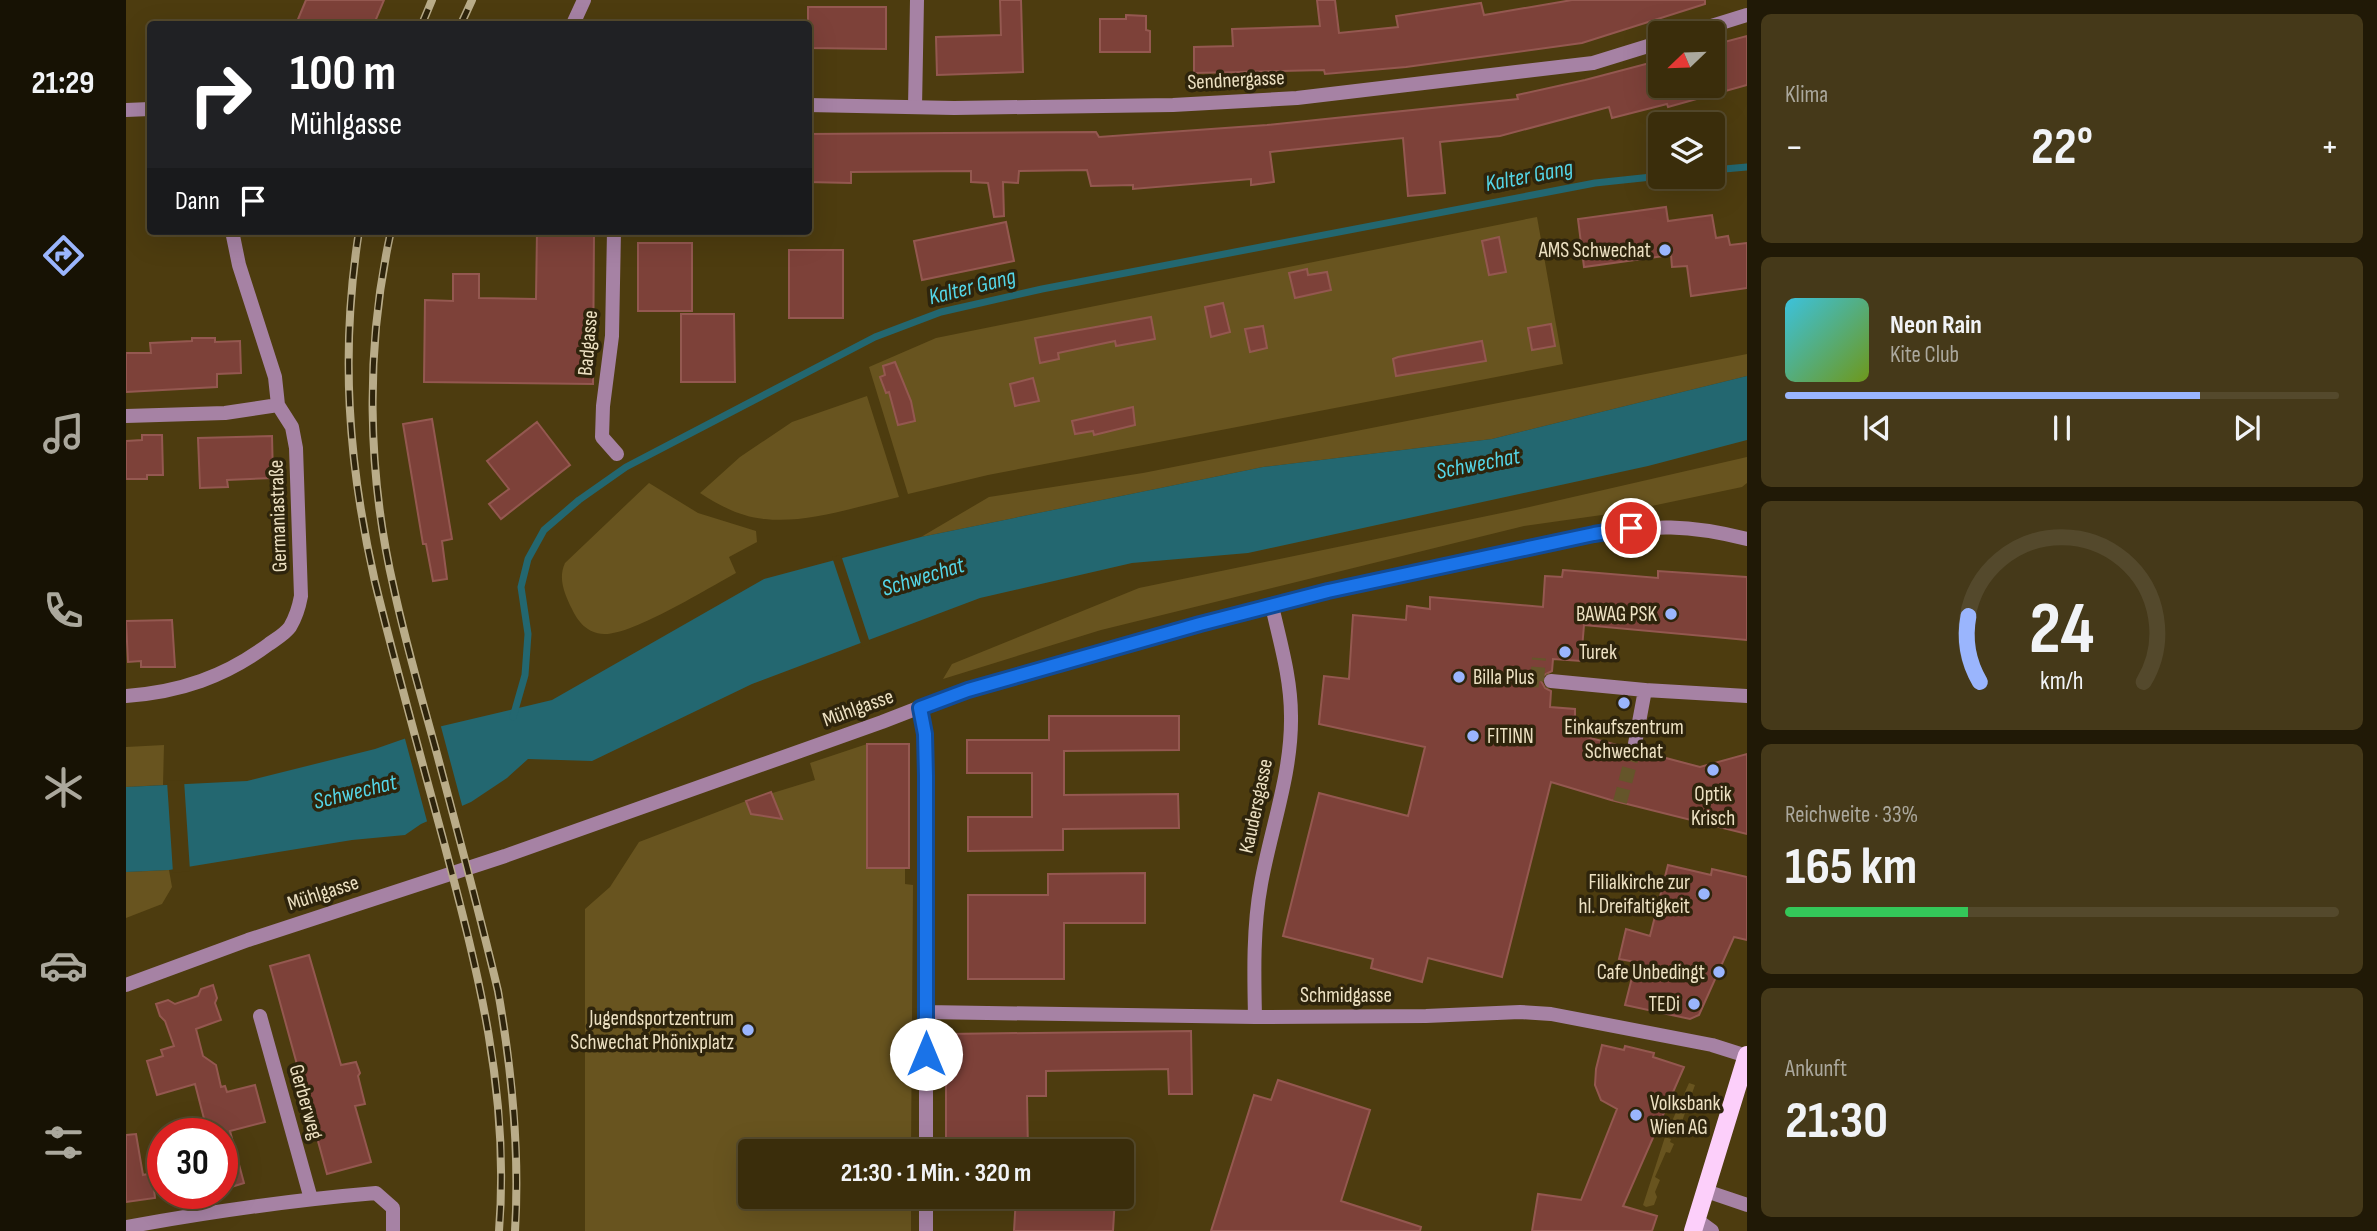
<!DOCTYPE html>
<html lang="de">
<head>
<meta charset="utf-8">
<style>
  body { margin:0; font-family:"Sofia Sans Condensed",sans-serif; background:#453919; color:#f1f3f6; height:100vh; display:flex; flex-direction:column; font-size:26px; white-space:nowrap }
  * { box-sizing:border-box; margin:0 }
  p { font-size:23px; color:#aba89d }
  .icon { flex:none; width:38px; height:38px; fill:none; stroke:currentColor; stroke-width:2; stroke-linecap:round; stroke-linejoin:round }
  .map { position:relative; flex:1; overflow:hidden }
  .side { display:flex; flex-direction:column; gap:14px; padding:14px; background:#201906; width:630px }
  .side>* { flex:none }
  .guide { position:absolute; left:21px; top:21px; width:665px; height:214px; border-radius:7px; box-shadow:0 7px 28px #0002,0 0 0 2px #54492c; background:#202124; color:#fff; overflow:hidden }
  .needle { width:46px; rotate:247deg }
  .controls { position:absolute; left:1522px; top:21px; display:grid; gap:14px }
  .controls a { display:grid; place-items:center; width:77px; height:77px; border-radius:7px; background:#3a2d0b; box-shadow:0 7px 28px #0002,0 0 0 2px #54492c; font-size:35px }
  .speed { position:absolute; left:21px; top:1118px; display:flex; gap:14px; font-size:35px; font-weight:700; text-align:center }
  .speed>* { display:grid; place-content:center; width:91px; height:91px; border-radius:50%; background:#3a2d0b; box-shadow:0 7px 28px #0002,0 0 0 2px #54492c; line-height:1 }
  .speed .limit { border:10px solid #d22; background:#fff; color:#111 }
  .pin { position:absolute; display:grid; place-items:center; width:60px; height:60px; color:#fff; margin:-30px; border:4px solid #fff; border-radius:50%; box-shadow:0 2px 7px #0007 }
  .me { position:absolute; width:77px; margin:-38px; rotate:0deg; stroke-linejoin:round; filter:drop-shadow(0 0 5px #0008) }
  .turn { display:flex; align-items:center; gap:24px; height:147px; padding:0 28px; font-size:32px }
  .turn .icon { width:91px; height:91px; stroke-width:2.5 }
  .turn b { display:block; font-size:49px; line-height:60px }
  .then { display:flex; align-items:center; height:66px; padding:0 28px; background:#0003; gap:14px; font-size:26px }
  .big { font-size:52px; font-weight:700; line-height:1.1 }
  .side .widget { flex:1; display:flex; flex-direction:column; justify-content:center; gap:10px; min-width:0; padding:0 24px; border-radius:10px; background:#453919 }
  .side .dial { align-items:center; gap:0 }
  .dial svg { height:182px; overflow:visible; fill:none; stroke:#54492c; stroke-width:7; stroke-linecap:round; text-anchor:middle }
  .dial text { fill:#f1f3f6; stroke:none }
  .song { display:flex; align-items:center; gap:21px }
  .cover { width:84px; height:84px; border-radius:10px; background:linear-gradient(135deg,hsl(190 70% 55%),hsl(80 70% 35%)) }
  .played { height:7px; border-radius:4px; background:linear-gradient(90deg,#9ab5fd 75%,#54492c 75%) }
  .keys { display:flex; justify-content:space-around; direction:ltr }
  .heat { display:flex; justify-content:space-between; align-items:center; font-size:38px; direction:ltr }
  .charge { height:10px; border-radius:5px; background:linear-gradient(90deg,#34c759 33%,#54492c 0) }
  .trip { position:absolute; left:612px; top:1139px; width:396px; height:70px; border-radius:7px; background:#3a2d0b; box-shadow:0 7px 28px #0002,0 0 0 2px #54492c; font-weight:700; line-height:70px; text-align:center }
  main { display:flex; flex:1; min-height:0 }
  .menu { display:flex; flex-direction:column; width:126px; justify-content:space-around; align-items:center; background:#171204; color:#aba89d }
  .menu .icon { width:49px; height:49px }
  .menu .selected { color:#9ab5fd }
  .menu b { font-size:32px; color:#f1f3f6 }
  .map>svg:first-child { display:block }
  .green { fill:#68541f }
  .water { fill:#236770 }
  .pier { fill:#4d3c0f }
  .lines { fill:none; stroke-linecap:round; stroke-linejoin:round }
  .stream { stroke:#236770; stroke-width:7 }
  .building { fill:#7d4139; stroke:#945850; stroke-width:2 }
  .pedestrian-tunnel { stroke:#65552a; stroke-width:14; stroke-dasharray:14 7; stroke-linecap:butt }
  .pedestrian { stroke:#a682a4; stroke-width:14 }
  .minor { stroke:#a682a4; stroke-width:14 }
  .tertiary { stroke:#a682a4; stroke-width:14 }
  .primary { stroke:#fccffa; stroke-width:18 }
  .rail-casing { stroke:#b9ac89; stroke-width:8 }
  .rail { stroke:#2e240c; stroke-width:5; stroke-dasharray:16; stroke-linecap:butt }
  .route-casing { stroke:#114b97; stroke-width:18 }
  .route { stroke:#1a73e8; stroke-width:12 }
  .poi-dot { fill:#9ab5fd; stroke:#2e240c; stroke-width:2.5 }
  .labels { text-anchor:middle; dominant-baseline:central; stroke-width:7; stroke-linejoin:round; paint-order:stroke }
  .street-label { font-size:21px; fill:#ede1c3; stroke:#2e240c }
  .poi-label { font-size:21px; fill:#ede1c3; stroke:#2e240c; text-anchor:end }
  .water-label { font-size:23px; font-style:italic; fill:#54d6e8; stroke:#2e240c }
</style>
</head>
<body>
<main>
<nav class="menu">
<b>21:29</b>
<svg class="icon selected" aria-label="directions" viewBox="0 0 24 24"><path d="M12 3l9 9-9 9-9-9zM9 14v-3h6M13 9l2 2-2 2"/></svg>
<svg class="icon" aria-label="music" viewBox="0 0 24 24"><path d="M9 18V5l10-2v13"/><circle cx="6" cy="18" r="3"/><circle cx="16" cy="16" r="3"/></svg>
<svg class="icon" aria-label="phone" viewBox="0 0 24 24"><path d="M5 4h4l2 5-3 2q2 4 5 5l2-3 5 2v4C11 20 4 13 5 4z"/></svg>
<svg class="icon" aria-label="climate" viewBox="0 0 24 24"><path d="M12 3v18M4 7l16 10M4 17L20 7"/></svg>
<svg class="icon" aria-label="car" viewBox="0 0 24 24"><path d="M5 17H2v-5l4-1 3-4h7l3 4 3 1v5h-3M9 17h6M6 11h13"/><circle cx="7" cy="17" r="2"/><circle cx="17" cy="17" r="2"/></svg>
<svg class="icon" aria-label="filters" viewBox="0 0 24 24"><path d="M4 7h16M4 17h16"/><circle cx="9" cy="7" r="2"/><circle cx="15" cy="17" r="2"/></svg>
</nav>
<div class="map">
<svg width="1621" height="1231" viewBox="0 0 1621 1231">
  <rect width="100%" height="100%" fill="#4d3c0f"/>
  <path class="green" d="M1411,217l26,147 -575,111 -80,19 -39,-127 67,-29z
    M1621,354v22l-255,63 -229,28 -342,70 68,-40 154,-24z
    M741,396l32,101c-40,9 -93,27 -134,22 -24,-2 -45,-13 -65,-26l40,-36 52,-35z
    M1621,457v26l-5,4 -119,25 -99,14 -423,104 -158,49 9,-15 187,-76 377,-78z
    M523,483l49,30 58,18 1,11 -28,15 7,16c-28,15 -103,62 -132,61 -17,-1 -26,-12 -32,-25 -8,-16 -14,-31 -7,-46z
    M741,744h42v124l-4,1v15l8,1 -2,266 -160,1v45h160v34h-326v-322l25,-22 29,-45 107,-41 69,-21 -5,-17z
    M38,745l-1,40 -37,2v-40z
    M43,870l3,17 -10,17 -36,14v-46z
    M1563,1083l6,2 -15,42h-3l1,5 -9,-4z
    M1539,1137l6,2 -1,3 4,2 -4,9 -4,-1 -11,25 5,3 -5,12 2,5 -3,8 -8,2 -3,-2z"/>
  <path class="water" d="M1621,376v64l-99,26 -400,87 -116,10 -152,35 -228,86 -160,77 -64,-2 -21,19 -36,24 -50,22 -16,11 -53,5 -183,30 -43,2v-85l121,-6 128,-32 63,-22 114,-27 212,-121 157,-42 342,-70 229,-28z"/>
  <path class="pier" d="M715,555l29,88 -8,4 -30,-90z
    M314,723l23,86 -35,16 -24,-90z
    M58,780l6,91 -17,2 -6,-92z"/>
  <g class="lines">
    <path class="stream" d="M1587,170l34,-3
      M387,717l12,-42 3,-41 -7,-47 7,-28 16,-29 35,-30 47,-33 249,-130 66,-25 101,-23 553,-106 66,-7"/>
  </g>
  <path class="building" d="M180,0h78l-10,24h-78z
    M874,0h21l2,72 -86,3 -1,-38 65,-2z
    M1191,0h18l4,33 59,-6 -2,-11 85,-13 3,12 88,-15h133v4l-123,39 -176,24 -81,7 -1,-4 -130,3v-26l39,-1 -1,-17 88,-3z
    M682,7h78v42l-78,-1z
    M1000,15l20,1v14l4,1v21h-50v-33h26z
    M1621,36v49l-79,22 -1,-3 -55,14 -3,-11 -109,29 -60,6 5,51 -37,3 -5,-58 -133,14 4,30 -23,3v-6l-118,10v-4l-42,1 -4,-16 -68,1 -1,12 -15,-1 1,34 -10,1 -6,-34 -17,-1v-11l-120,1v11l-43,-1v-48l288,-2 3,5 168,-12 251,-26 -1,-4 68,-15 76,-20v26h52v-41z
    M1540,207l2,14 44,-6 4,23 12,-2 2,9 17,-2v45l-56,8 -4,-30 -15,1 -1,-12 -87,12 -6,-48z
    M880,222l8,39 -92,19 -8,-39z
    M411,231h57l-1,153 -169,-2 1,-82 28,1v-27h26v24l57,1z
    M1373,237l7,35 -17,3 -7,-34z
    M512,243h54v68h-54z
    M663,250h54v68h-54z
    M1181,269l1,6 19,-3 4,18 -36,8 -6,-25z
    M1097,303l7,29 -19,5 -6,-30z
    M555,314h53l1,68h-54z
    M1025,317l4,22 -39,7 -1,-5 -57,12 1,6 -19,4 -5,-25z
    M1425,324l4,22 -23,4 -4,-22z
    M1137,326l4,22 -17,4 -5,-23z
    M66,338h23v4l25,-1 1,32 -24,1v13l-91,5v-39h25l-1,-10 42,-2z
    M1356,341l4,20 -90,15 -3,-17 5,-2z
    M769,362l16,39 4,20 -17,4 -9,-33 -3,1 -6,-16 5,-2 -2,-9z
    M907,378l6,23 -24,5 -5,-22z
    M1007,407l2,18 -41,10 -1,-4 -18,3 -3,-13z
    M306,419l20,120 -10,2 5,38 -14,2 -7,-37h-3l-20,-120z
    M411,422l33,43 -69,54 -12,-15 20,-15 -22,-28z
    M16,435h20l1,40h-16v4h-21v-38l16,-1z
    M146,436l1,42 -46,2 1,7 -28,1 -2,-50z
    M1437,570l95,8v-7l89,6v63l-163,-15 -3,36 -28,-2 -1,12 -8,4 -3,6 4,7 6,3 -1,16 25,2v25l50,13v6l7,5h6l5,-6 57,15 47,-13v80l-136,-34 -60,-18 -49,195 -74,-19 -6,24 -51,-14 2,-9 -90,-23 36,-143 89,23 17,-69 -106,-23 5,-48 25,3 4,-64 53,5 1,-14 23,3v-12l113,10 2,-31 17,1z
    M46,620l3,47h-34v-6l-13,1 -2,-41z
    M923,716h130v34l-115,1v44l114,-1 1,34 -116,1v21l-95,1v-34h64v-44h-65v-33h82z
    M741,744h42v124h-42z
    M645,792l11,27 -31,-5 -5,-13z
    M1542,865l43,10 1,-6 35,8v63l-13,-3 -35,78 -9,4 -65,-14 11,-43 -17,-3 7,-30 24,7z
    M1019,873v50h-81v56h-96v-84h80v-21z
    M183,955l32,110 15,-3 4,11 -2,3 7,28 -10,2 16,56 -44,12 -57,-208z
    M87,985l4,13 -2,5 6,17 -25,9 7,27 13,9 5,22 4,-1 2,6 28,-7 10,37 -35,9 14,52 -22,7v-56h-14l-13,-50 -38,11 -10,-34 16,-5 -2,-6 13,-4 -9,-25 -5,-5 -4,-12 12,-4 7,4 23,-8 3,-7z
    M1065,1031l1,63h-23l-1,-25 -122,2v25h-19l1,56h-82v-118z
    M1476,1045l22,5 1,-4 29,7 -1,4 31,10 -61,139 34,10 -5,15h-120l6,-37 43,6 36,-91 -16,-9 -6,-15 1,-16z
    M1152,1080l92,30 -29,91 80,26 -1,4h-209l43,-136 17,5z
    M10,1134l7,41 9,-2 3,25 -29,4v-67z
    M890,1197h99l-2,34h-99z"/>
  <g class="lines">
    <path class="pedestrian-tunnel" d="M1399,680l26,1
      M1411,681l2,-23
      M1494,802l14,-53"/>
    <path class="pedestrian" d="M1425,681l94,9 102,6
      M1508,749l11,-59"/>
    <path class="minor" d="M447,24l11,-24
      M789,107l2,-107
      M488,231l-2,105 -9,70 -1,31 15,17
      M0,416l99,-3 53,-8
      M0,696c54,-4 99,-19 143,-52 7,-5 16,-10 21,-17 6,-10 9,-20 11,-31l-5,-148 -4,-21 -14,-22 -3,-28 -36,-112 -7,-34
      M794,708l5,26 1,42v236
      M0,985l122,-45 257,-84 377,-134 67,-26 251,-72 128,-33 266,-57c60,-9 94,-10 153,5
      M134,1016l51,183
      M1129,1017c-1,-44 -2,-90 6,-133 10,-56 31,-111 30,-168 0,-38 -11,-74 -19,-110
      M800,1152v-140l329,5 171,-1 94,-4 31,2 161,31 35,11
      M1580,1191l41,14
      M1571,1220l15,11
      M0,1227c83,-15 166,-27 250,-34l17,15v23
      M800,1231v-34"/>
    <path class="tertiary" d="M1563,33l58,-18
      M682,105l146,3 219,-3 124,-7 296,-35 68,-21
      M0,110l24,-1"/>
    <path class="primary" d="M1567,1231l54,-176"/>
    <defs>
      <path id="rail" d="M296,24l10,-24
        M335,24l11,-24
        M233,231c-19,121 -11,232 16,351 21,86 45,172 68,257 35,133 67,253 56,392
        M265,231c-26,117 -24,242 3,358 12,56 28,110 43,165 21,79 42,157 61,237 14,80 22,159 17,240"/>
    </defs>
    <use href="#rail" class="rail-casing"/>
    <use href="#rail" class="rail"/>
  </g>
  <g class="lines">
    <defs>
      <path id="route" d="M800,1054v-278l-1,-42 -5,-26 48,-18 232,-66 128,-33 266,-57 37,-6"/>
    </defs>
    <use href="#route" class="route-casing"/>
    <use href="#route" class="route"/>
  </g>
  <g class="poi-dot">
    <circle cx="1539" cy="250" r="7"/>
    <circle cx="1545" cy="614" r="7"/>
    <circle cx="1439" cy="652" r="7"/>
    <circle cx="1333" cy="677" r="7"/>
    <circle cx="1498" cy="703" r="7"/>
    <circle cx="1347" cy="736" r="7"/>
    <circle cx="1587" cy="770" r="7"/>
    <circle cx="1578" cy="894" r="7"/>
    <circle cx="1593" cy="972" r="7"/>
    <circle cx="1568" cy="1004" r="7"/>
    <circle cx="622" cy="1030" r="7"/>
    <circle cx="1510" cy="1115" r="7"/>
  </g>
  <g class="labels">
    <g class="street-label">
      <text transform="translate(1110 80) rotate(-3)">Sendnergasse</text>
      <text transform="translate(462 343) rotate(-85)">Badgasse</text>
      <text transform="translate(152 516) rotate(-92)">Germaniastraße</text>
      <text transform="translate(732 708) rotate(-20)">Mühlgasse</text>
      <text transform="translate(1130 806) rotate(-78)">Kaudersgasse</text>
      <text transform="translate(197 893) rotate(-18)">Mühlgasse</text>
      <text x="1220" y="995">Schmidgasse</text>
      <text transform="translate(180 1102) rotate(74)">Gerberweg</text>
    </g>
    <g class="poi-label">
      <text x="1525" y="250">AMS Schwechat</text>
      <text x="1531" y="614">BAWAG PSK</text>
      <text x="1453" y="652" text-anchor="start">Turek</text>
      <text x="1347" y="677" text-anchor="start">Billa Plus</text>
      <text x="1498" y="727" text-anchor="middle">Einkaufszentrum<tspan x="1498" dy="24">Schwechat</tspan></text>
      <text x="1361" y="736" text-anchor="start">FITINN</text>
      <text x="1587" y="794" text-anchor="middle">Optik<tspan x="1587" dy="24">Krisch</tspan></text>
      <text x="1564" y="882">Filialkirche zur<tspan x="1564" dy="24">hl. Dreifaltigkeit</tspan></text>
      <text x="1579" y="972">Cafe Unbedingt</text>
      <text x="1554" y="1004">TEDi</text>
      <text x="608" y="1018">Jugendsportzentrum<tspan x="608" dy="24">Schwechat Phönixplatz</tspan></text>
      <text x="1524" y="1103" text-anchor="start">Volksbank<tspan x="1524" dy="24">Wien AG</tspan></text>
    </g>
    <g class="water-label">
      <text transform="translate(1403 176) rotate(-11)">Kalter Gang</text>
      <text transform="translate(846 287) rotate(-14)">Kalter Gang</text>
      <text transform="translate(1352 464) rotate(-11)">Schwechat</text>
      <text transform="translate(797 577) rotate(-17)">Schwechat</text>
      <text transform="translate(229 792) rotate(-14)">Schwechat</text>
    </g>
  </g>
</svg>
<div class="controls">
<a><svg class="needle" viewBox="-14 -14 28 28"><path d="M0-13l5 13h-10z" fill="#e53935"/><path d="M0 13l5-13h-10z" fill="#aba89d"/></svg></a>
<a><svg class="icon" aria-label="layers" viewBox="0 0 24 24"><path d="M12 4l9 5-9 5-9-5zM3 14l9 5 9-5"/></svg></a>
</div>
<div class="speed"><div class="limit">30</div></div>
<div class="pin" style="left:1505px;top:528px;background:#d93025"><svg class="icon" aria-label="arrive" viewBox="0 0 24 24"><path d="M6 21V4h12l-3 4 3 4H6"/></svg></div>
<svg class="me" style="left:800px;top:1054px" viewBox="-20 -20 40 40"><circle r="19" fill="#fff"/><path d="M0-13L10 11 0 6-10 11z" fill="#1a73e8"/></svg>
<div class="trip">21:30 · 1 Min. · 320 m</div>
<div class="guide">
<div class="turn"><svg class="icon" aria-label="right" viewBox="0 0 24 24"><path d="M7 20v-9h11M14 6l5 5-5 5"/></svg><div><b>100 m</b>Mühlgasse</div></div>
<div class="then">Dann<svg class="icon" aria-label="arrive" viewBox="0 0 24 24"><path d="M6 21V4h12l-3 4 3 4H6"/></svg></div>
</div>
</div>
<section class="side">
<div class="widget"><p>Klima</p>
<div class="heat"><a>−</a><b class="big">22°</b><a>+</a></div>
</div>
<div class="widget">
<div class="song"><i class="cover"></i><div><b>Neon Rain</b><p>Kite Club</p></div></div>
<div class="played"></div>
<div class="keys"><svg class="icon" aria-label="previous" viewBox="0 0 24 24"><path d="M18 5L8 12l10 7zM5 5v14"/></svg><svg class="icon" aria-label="pause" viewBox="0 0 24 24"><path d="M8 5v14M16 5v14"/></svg><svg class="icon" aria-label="next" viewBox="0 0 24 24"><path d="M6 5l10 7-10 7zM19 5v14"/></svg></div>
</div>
<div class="widget dial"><svg viewBox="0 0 100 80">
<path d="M14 69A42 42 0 1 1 86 69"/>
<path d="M14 69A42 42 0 0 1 9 40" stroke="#9ab5fd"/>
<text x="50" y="56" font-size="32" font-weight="700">24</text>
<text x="50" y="72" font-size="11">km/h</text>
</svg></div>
<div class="widget"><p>Reichweite · 33%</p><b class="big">165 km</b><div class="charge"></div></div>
<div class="widget"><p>Ankunft</p><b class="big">21:30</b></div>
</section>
</main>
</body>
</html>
